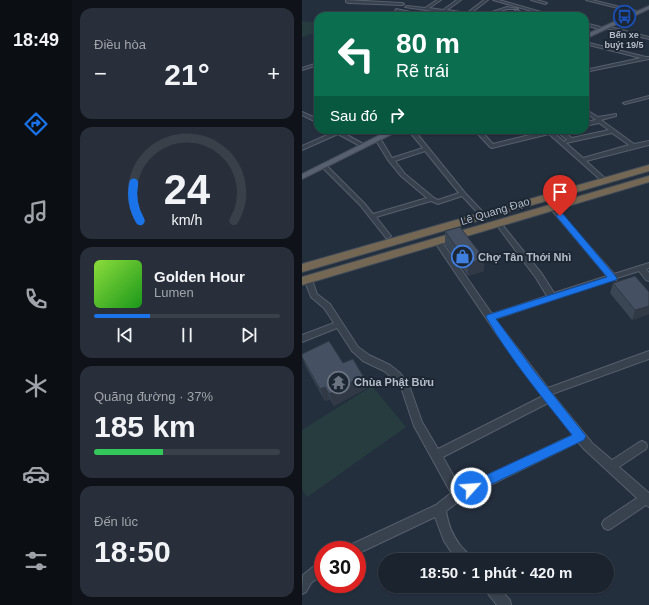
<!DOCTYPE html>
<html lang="vi">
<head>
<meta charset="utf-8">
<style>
  body { margin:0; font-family:Helvetica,sans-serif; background:#282f3a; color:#f1f3f6; height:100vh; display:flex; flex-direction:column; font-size:15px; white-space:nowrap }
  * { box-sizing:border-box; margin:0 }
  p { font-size:13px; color:#a0a4aa }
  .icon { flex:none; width:22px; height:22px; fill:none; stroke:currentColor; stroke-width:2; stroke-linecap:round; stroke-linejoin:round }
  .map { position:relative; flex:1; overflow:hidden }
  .sheet { display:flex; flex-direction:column; gap:8px; padding:8px; background:#0f1319; width:230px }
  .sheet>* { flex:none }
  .banner { position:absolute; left:12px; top:12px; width:275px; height:122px; border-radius:12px; box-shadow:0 1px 3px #0004,0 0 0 1px #39404a; background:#0b6e4f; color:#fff; overflow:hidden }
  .speed { position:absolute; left:12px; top:541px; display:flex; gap:8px; font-size:20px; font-weight:700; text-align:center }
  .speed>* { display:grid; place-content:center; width:52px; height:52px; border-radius:50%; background:#1b232e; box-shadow:0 1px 3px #0004,0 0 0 1px #39404a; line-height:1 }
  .speed .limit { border:6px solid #d22; background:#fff; color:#111 }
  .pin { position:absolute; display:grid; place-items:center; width:34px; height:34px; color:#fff; margin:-41px -17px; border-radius:50% 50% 50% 0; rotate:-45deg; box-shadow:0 0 4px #0007 }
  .pin .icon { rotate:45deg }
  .me { position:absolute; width:44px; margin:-22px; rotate:64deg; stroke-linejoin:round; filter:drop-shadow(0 0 3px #0008) }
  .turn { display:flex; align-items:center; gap:14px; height:84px; padding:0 16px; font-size:18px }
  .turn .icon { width:52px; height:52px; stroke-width:2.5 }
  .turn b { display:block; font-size:28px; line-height:34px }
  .then { display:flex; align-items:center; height:38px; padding:0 16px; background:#0003; gap:8px; font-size:15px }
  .big { font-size:30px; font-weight:700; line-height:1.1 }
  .sheet .card { flex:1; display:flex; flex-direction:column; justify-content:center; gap:6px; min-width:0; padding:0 14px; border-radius:12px; background:#282f3a }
  .sheet .dial { align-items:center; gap:0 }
  .dial svg { height:104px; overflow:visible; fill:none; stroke:#39404a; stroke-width:7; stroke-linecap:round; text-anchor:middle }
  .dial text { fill:#f1f3f6; stroke:none }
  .song { display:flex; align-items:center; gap:12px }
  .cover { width:48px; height:48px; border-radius:6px; background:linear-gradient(135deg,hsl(90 70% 55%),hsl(120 70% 35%)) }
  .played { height:4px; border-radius:2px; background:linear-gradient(90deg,#1a73e8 30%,#39404a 30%) }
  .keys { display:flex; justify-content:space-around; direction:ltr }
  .heat { display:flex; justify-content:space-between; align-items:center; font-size:22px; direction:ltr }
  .charge { height:6px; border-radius:3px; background:linear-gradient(90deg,#34c759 37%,#39404a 0) }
  .trip { position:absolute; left:76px; top:553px; width:236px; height:40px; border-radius:20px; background:#1b232e; box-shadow:0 1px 3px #0004,0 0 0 1px #39404a; font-weight:700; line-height:40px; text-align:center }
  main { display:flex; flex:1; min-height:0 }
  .tab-bar { display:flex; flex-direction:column; width:72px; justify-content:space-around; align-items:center; background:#0b0e12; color:#a0a4aa }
  .tab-bar .icon { width:28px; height:28px }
  .tab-bar .on { color:#1a73e8 }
  .tab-bar b { font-size:18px; color:#f1f3f6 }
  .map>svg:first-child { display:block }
  .green { fill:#263c3f }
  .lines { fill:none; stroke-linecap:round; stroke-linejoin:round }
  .minor-casing { stroke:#565f6c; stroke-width:2 }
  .major-casing { stroke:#414a57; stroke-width:2 }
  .highway-casing { stroke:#434c59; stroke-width:2 }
  .minor { fill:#38414e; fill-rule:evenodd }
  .major { fill:#56606e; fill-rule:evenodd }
  .highway { fill:#746855; fill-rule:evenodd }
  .wall { fill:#3b4654 }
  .shaded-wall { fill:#303945 }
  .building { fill:#455162; stroke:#303945 }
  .route { fill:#1a73e8; stroke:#114b97 }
  .labels { text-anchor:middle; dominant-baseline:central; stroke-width:4; stroke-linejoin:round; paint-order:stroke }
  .far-poi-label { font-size:9px; font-weight:bold; fill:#b4bcc9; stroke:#1d2633 }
  .street-label { font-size:11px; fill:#b4bcc9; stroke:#1d2633 }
  .poi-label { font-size:11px; font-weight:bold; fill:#b4bcc9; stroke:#1d2633; text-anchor:start }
</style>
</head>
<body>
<main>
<nav class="tab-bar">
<b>18:49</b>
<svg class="icon on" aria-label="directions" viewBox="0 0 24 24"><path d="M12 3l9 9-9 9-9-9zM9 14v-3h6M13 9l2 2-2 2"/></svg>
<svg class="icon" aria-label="music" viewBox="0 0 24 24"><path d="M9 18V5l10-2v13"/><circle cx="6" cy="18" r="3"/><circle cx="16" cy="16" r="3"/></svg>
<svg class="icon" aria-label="phone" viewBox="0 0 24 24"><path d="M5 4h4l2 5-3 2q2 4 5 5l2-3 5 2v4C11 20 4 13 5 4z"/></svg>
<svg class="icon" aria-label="climate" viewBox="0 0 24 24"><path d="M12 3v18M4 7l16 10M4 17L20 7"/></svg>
<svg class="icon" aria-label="car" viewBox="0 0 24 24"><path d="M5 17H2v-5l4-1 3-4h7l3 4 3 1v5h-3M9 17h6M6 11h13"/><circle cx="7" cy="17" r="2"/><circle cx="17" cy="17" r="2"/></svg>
<svg class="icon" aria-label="filters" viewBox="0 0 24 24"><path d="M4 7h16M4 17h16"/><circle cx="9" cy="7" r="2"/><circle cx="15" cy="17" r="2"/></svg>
</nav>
<section class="sheet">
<div class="card"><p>Điều hòa</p>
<div class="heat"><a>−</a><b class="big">21°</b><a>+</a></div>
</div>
<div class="card dial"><svg viewBox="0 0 100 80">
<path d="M14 69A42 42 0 1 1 86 69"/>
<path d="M14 69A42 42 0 0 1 9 40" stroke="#1a73e8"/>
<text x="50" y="56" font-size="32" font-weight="700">24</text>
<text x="50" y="72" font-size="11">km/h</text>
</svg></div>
<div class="card">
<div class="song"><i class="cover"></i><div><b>Golden Hour</b><p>Lumen</p></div></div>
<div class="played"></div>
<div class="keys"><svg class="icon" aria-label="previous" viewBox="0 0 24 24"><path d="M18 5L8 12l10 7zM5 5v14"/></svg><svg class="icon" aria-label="pause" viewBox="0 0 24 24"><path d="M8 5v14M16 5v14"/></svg><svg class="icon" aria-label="next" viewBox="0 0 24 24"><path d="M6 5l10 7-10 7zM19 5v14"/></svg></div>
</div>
<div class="card"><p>Quãng đường · 37%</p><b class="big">185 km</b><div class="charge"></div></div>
<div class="card"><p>Đến lúc</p><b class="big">18:50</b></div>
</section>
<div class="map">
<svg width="347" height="605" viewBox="0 0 347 605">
  <rect width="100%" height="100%" fill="#242f3e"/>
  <path class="green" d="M0,21l16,2v13l-7,-2 -9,3z
    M70,386l34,41 -99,70 -5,-8v-59z"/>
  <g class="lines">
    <defs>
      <path id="minor" d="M44,0l56,3 2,1 -2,1 -53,-2 -3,-1z
        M135,0h4l-12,8 14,2 14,-10h4l-14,10 20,3 17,-13h4l-21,16 -62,-9 2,-1 18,2z
        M191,0h6l56,16h-6z
        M229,0h6l10,3 -2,1z
        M284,0h6l48,12 -2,1z
        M205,7l11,2h-11l-22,7h-5z
        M94,9l29,6 2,1h-7l-25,-5z
        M215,10l4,2 -11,4h-6l12,-4 -1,-1z
        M283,23l19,5 1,1 -2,1 -18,-5z
        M304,26l43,11v2l-43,-11z
        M283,42l61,15h3v2l-64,13v-2l56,-12 -56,-14z
        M16,63v2l-16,5v-2z
        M347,96v2l-24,6 -2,-1z
        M283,109l13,8 18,-3v2l-15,4 33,24 15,-3v4l-63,16 21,19v2h-4l-54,-48 -57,14 -2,-1 -14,-15 5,-1 12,13 53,-13 -1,-1h6l13,12 3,-2 -12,-10h6l11,8 37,-8 -10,-7 -14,3v-4l11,-2 -11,-8zM310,133l17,12 -46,13 -17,-15z
        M0,112l16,7v4l-16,-8z
        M29,130h7l29,16 -5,1 -24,-13 -36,16v-4l32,-14z
        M106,130h6l51,63 17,18 -3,2 -2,-1 -15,-16 -24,8 -7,-3 -55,16 15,19 -3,2h-2l-26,-33 -39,-39 5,-1 38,38 9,11 54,-16 -26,-22 -13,-16 -13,-21 5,-1 12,20 31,-10zM123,151l34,42 -21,7 -4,-2 -29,-24 -10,-13z
        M250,205l2,1 60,68 35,-11v5l-3,1 3,4v8l-3,-1 -7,-9 -22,7 -1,2h-5l-116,39 53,69 101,-37v8l-97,35 40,49 20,17 26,-17 4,-2 4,2 1,3 -1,3 -27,18 30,26v14l-3,-2 -34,23 -4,2 -4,-2 -2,-4 2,-4 33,-22 -53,-49 -6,-7 -116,57 -16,12c2,13 6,24 14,34 4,5 9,9 12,15h-15l-1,-1 -12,-18 -9,-24 -78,37v-4h-11l2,-4 88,-41 15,-12 -37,-67 -12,-36 -8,-11 -10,-8 -21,-10 -11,-10 -15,-23 -35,14v-7l32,-12 -10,-15 -13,-11 -7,-18 1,-2h6l6,17 13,10 28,43 11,8 21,10 10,8 9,12 13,37 16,27 105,-53 -45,-60 -64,-95 2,-2h4l52,75 55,-18 -11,-18 -40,-54v-2h4l42,52 12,19 53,-17 -57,-68v-2zM246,403l25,32 -113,53 -17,-31z
        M21,560v14l-12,9 -5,9 -4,2 1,-19 16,-13z
        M181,586h14l13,14 1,5h-14l-12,-15z"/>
      <path id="major" d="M347,6v3l-64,30v-4z
        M88,130h10l-98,49v-5z"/>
      <path id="highway" d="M347,165v6l-347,101v-8z
        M347,176v6l-347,103v-8z"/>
    </defs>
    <use href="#minor" class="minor-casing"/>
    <use href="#major" class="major-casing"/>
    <use href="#highway" class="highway-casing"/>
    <use href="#minor" class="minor"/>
    <use href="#major" class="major"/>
    <use href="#highway" class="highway"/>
  </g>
  <path class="wall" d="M143,231l39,27v13l-16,5 -23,-32z
    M311,283l36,9v22l-17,6 -22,-27z
    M0,354l41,9 20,13 4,12 -33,18 -4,-7 -5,2 -19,-34 -4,-10z"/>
  <path class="shaded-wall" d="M182,258v13l-16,5v-12z
    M347,306v8l-17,6 3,-10z
    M61,376l4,12 -33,18 -5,-12z
    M23,387l5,12 -5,2 -5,-12z"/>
  <path class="building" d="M158,227l24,31 -16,6 -23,-33z
    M333,276l14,16v14l-14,4 -22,-27z
    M27,341l14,22 10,-4 10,17 -34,18 -4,-7 -5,2 -18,-32v-3z"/>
  <path class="route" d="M258,213l3,1 54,64 -1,2 -120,39 39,53 51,64 -2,4 -113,54 -4,-2 -2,-4 2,-4 105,-49c-30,-38 -62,-76 -86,-118l1,-2 120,-38 -50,-60 -1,-1z"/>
  <defs>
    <symbol id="bus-ring" viewBox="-11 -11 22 22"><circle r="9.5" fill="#1d2633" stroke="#1a4fb4" stroke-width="1.5"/><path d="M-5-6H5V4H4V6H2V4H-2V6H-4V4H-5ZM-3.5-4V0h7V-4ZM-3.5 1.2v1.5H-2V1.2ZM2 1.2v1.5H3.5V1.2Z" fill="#1a4fb4"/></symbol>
    <symbol id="shop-ring" viewBox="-11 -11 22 22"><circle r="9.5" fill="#1d2633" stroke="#3f7fe0" stroke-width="1.5"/><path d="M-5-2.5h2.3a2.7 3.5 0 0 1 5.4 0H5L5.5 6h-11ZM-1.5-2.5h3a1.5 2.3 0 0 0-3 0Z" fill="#3f7fe0"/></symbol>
    <symbol id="temple-ring" viewBox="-11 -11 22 22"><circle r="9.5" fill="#1d2633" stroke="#6b7280" stroke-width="1.5"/><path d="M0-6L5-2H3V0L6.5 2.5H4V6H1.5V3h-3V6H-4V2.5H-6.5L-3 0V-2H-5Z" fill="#6b7280"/></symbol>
  </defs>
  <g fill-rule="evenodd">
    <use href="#bus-ring" x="310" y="4" width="25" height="25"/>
    <use href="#shop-ring" x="148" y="244" width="25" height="25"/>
    <use href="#temple-ring" x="24" y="370" width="25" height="25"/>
  </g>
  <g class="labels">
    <g class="far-poi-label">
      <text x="322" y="35">Bến xe<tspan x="322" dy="10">buýt 19/5</tspan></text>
    </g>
    <g class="street-label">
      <text transform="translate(193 211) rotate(-17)">Lê Quang Đạo</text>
    </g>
    <g class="poi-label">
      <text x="176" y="257">Chợ Tân Thới Nhì</text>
      <text x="52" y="382">Chùa Phật Bửu</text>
    </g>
  </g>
</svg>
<div class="speed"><div class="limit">30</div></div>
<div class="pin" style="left:258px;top:216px;background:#d93025"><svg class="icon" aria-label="arrive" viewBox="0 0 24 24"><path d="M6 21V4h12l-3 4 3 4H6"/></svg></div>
<svg class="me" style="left:169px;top:488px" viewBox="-20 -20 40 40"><circle r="17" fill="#1a73e8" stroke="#fff" stroke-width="3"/><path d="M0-11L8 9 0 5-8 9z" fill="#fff"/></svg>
<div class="trip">18:50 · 1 phút · 420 m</div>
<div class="banner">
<div class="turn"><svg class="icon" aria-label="left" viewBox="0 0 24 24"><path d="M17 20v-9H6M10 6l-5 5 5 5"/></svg><div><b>80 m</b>Rẽ trái</div></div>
<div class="then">Sau đó<svg class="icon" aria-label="right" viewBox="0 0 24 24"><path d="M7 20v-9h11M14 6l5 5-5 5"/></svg></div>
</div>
</div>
</main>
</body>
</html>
